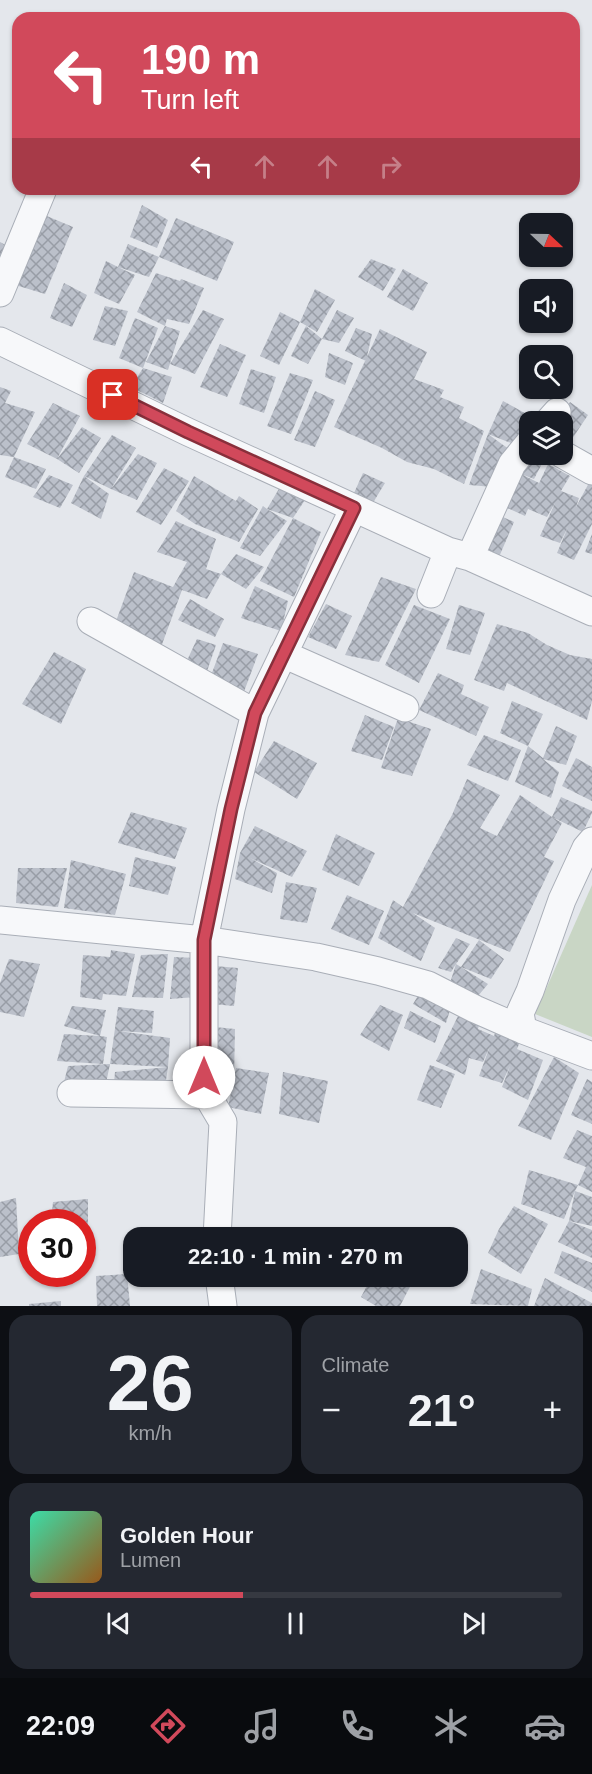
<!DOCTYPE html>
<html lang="en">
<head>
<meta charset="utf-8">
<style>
  body { margin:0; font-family:Helvetica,sans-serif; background:#242831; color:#f1f3f6; height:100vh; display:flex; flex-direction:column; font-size:22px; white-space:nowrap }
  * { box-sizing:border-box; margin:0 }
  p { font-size:20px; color:#9ea1a6 }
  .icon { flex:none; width:33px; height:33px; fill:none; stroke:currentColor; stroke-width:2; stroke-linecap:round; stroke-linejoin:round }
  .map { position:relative; height:1306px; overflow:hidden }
  .sheet { display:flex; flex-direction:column; gap:9px; padding:9px; background:#0d0f14; flex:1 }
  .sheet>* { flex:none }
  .banner { position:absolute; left:12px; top:12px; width:568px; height:183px; border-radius:18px; box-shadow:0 2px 4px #0004; background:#d1495b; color:#fff; overflow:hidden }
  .needle { width:39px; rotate:112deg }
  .fabs { position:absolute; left:519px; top:213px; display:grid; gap:12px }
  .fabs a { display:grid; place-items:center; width:54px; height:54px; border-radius:12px; background:#171b24; box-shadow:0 2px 4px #0004; font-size:30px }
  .speed { position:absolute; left:18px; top:1209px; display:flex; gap:12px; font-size:30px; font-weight:700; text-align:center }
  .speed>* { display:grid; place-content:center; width:78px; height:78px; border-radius:50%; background:#171b24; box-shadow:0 2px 4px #0004; line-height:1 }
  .speed .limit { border:9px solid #d22; background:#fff; color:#111 }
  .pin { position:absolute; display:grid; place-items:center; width:51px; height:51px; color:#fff; margin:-26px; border-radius:12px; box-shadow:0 3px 9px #0006 }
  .me { position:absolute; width:66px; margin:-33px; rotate:0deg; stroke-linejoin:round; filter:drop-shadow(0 0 4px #0008) }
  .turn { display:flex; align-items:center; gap:21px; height:126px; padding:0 30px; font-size:27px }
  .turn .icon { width:78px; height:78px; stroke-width:2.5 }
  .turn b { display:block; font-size:42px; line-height:51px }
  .lanes { display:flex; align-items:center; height:57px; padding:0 30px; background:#0003; justify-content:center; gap:30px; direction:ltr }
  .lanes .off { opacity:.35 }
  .big { font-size:45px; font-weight:700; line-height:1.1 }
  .sheet .card { flex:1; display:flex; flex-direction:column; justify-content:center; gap:9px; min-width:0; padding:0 21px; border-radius:18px; background:#242831 }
  .sheet .dial { align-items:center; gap:0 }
  .dial b { font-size:78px; line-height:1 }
  .song { display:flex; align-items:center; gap:18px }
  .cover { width:72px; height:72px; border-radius:9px; background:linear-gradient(135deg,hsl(160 70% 55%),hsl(30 70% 35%)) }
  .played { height:6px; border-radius:3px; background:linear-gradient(90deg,#d1495b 40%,#363941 40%) }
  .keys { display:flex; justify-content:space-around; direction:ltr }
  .heat { display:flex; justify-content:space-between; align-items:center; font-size:33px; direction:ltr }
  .sheet .tiles { flex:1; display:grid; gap:9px; grid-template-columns:1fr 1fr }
  .card:last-child { grid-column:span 2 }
  .trip { position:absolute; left:123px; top:1227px; width:345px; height:60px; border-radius:18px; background:#171b24; box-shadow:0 2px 4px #0004; font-weight:700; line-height:60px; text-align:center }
  .tabs { display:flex; height:96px; justify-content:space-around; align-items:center; background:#090b0e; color:#9ea1a6 }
  .tabs .icon { width:42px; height:42px }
  .tabs .active { color:#d1495b }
  .tabs b { font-size:27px; color:#f1f3f6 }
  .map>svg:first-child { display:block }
  .park { fill:#c9d6c5 }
  .building { fill:url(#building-cross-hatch) }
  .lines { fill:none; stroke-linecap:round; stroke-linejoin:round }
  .minor-casing { stroke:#a9aeb7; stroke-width:29 }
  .minor { stroke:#f7f8fa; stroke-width:27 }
  .route-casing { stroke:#882f3b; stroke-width:15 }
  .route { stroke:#d1495b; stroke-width:10 }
</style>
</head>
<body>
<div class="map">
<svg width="592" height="1306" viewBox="0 0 592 1306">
  <defs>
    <pattern id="building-cross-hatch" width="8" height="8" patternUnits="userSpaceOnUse" patternTransform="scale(1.5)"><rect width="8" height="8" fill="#bbc0ca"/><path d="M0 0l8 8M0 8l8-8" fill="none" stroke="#989da6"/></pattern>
  </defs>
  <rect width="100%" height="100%" fill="#e4e7ec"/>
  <path class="park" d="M592,885v152l-57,-23z"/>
  <path class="building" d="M142,205l26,15 -11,28 -27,-11z
    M42,214l31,13 -28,67 -33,-10z
    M176,218l58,24 -17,39 -58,-24z
    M0,242l11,6 -11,24z
    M128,244l31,13 -10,20 -31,-10 17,8 -16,29 -25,-11 12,-32 12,6z
    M371,259l25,10 -13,22 -25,-14z
    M403,269l25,14 -15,28 -26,-14z
    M156,273l24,8 1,-2 23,9 -15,36 -22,-5 -2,7 -28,-14z
    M64,283l23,12 -15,32 -22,-9z
    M315,289l20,11 -18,32 -17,-10 -21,43 -19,-9 20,-44 20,10z
    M105,306l23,5 -13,35 -22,-6z
    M203,310l21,9 -29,55 -25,-10z
    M337,310l17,8 -15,25 -17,-4z
    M135,318l23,10 -15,40 -24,-10z
    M165,326l15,5 -12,39 -22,-8z
    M306,326l16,13 -14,25 -17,-8z
    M356,328l16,6 -6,27 -21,-10z
    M380,329l47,23 -13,27 30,11 -4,7 24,10 -5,11 25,13 -20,53 -30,-15 -27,-7 -25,-14 -48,-21z
    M220,344l26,11 -19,42 -27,-10z
    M329,353l24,10 -8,22 -20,-8z
    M143,368l29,9 -9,26 -32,-16z
    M251,369l25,8 -12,36 -25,-9z
    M290,373l23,7 -22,54 -24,-8z
    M0,387l11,4 -6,12 30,9 -21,45 -14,-2z
    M315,391l20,9 -20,47 -21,-7z
    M503,401l29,16 -16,28 -28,-11 22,16 -17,37 -24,-2 19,-51z
    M570,402l18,13 -20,30 -6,-4v-19h-4z
    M53,403l27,13 -23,43 -30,-15z
    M82,427l19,11 -22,35 -22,-14z
    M112,435l24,13 -25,41 27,-35 19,9 -20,37 -26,-11 -27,-13z
    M529,454h18l-13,25 -13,-5 18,9 -4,9 13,-28 22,12 -9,15 18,7 -3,9 14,-26 2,1v42l-18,36 -17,-7 11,-26 -8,16 -20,-7 15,-33 -8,14 -19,-8 -3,7 -20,-9z
    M14,457l32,12 -10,20 -31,-12z
    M164,468l25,13 -28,44 -25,-13z
    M363,473l22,10 -14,23 -17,-13z
    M49,475l24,10 -13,23 -27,-11z
    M84,476l25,18 -8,25 -30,-16z
    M194,476l42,25 3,-5 19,13 -19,33 -44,-18 -19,-13z
    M280,487l27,10 -14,21 -26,-9 20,12 -27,35 -20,-8 23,-42 4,3z
    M496,514l18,8 -15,35 -19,-7z
    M293,518l28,14 -27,65 -34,-16z
    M176,521l40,18 -10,30 15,5 15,-20 28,13 -18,22 -25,-15 -14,25 -25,-9 -21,57 -46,-23 19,-52 39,15 14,-25 -30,-10z
    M592,534v20l-7,-2z
    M381,577l35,12 -37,73 -34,-7z
    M255,586l33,15 -7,30 -40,-13z
    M190,599l34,20 -9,18 -37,-17z
    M326,604l26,12 -16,33 -28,-12z
    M414,605l36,14 -31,64 -34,-18z
    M459,605l26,8 -15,42 -24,-6z
    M497,624l31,9 19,12 23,10 22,4v42l-5,19 -80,-37 -3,8 -30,-11z
    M197,639l19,6 -11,32 -21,-10z
    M223,643l35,11 -16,43 -33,-16z
    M54,652l32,17 -25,55 -39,-20z
    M438,673l26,12 -3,9 28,13 -13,29 -57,-26z
    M512,701l31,13 -15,32 -28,-13z
    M365,715l29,12 -12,33 -31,-9z
    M398,718l33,11 -19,47 -31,-8z
    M556,726l21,10 -11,29 -23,-6 16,13 -8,26 -36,-16 13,-36 15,12z
    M484,735l37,15 -13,31 -41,-16z
    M274,741l43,22 -20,36 -43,-27z
    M576,758l16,9v34l-30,-15z
    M467,779l33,16 -20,33 17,8 23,-41 32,22 9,-20 31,14v2l-9,19 -31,-15 10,6 -18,34 10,4 -44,91 -97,-39 22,15 -14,33 -43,-23 15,-38 10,7 49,-92z
    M131,812l56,16 -12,31 -57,-16z
    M255,826l52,25 -15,26 -42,-19 27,15 -5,20 -37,-14 5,-26z
    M336,834l39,19 -16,33 -37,-16z
    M135,857l41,10 -8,28 -39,-9z
    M71,860l55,14 -11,41 -51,-7z
    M18,868h49l-9,39 -42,-4z
    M286,882l31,6 -10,35 -27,-4z
    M347,895l37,16 -15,34 -38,-16z
    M456,938l14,6 -14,20 5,3 18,-27 25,19 -13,20 -30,-12 27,17 -10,12 -28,-13 6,-19 -5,8 -13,-4z
    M111,950l24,4 -9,42 -23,-2 -1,6 -22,-3 3,-42 27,2z
    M168,954l-5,44 -31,-1 9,-42z
    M174,957l22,1v39l-26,2z
    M9,959l31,5 -16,53 -24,-5v-29z
    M215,966l23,2 -4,38 -22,-2z
    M422,989l30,15 -6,19 -33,-19z
    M380,1005l23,10 -14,36 -29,-16z
    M72,1006l34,4 -6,26 7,1 -4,27 -46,-3 7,-27 36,2 -36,-10z
    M118,1007l36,4 -2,22 -34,-2 52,7 -2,29 -58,-3z
    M410,1011l31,15 -6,17 -31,-15z
    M458,1016l21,9 -1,4 16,7 3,-9 25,10 -5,12 26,11 -15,40 -26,-13 8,-21 -8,17 -23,-7 11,-30 -7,16 -14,-4 -4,17 -29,-14z
    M215,1027l20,2 -1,49 2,-10 33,5 -8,41 -33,-7 6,-29 -19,1z
    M554,1057l25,16 -28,67 -33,-14z
    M110,1064l-6,29 -41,-7 5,-20z
    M430,1065l25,9 -14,34 -24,-8z
    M168,1067l-3,20 -52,6 2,-21z
    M283,1072l45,9 -9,42 -40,-9z
    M587,1079l5,3v42l-21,-9z
    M577,1130l15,6v56l-14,-7 8,-18 -23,-9z
    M529,1170l49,15 -3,6 17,6v29l-23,-5 23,9v28l-34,-16 11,-21 6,-30 -11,28 -43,-15z
    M16,1198l3,56 -19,3v-55z
    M88,1199v46h-6v-23h-31l2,-20z
    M514,1206l34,18 -27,50 -33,-21 11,-24z
    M562,1251l30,12v29l-38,-19z
    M481,1269l51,20 -4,17 -58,-2z
    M127,1274l3,32h-33l-1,-30z
    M372,1276h30l11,5 -13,25h-24l-15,-9z
    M545,1278l47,25v3h-58z
    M61,1301v5h-32v-2z"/>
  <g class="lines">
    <defs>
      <path id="minor" d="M0,293l43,-104
        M0,341l188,91 260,119 22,6 122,55
        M548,422l9,-10
        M562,454l30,17
        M470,557l42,-93 18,-22
        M431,594l17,-43
        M91,621l164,92
        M283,654l122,54
        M0,920l204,20 112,17 62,14 50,14 47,24 48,21 -3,-17 10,-22 32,-91 24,-52 6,-7
        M523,1030l69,26
        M71,1093l136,2
        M217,1238l6,-116 -16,-27 -3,-18v-137l27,-131 24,-96 99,-205
        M219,1276l4,30"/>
    </defs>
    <use href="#minor" class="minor-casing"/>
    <use href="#minor" class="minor"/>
  </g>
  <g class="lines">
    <defs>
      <path id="route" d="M113,395l75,37 166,76 -99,205 -24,96 -27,131v137"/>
    </defs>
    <use href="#route" class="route-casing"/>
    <use href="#route" class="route"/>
  </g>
</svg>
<div class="fabs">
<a><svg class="needle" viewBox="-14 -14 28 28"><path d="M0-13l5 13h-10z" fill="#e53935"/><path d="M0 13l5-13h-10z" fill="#9ea1a6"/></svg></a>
<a><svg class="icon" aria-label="sound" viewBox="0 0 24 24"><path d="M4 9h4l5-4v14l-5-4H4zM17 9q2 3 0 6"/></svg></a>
<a><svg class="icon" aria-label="search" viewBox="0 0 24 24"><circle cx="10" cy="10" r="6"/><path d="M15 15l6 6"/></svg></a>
<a><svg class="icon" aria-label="layers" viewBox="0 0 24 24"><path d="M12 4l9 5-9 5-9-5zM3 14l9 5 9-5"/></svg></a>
</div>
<div class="speed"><div class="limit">30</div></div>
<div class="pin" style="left:113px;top:395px;background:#d93025"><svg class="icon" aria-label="arrive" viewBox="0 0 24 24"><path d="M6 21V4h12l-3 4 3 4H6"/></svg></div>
<svg class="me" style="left:204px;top:1077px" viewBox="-20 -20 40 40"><circle r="19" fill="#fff"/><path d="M0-13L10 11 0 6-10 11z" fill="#d1495b"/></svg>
<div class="trip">22:10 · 1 min · 270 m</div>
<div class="banner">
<div class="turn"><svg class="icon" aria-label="left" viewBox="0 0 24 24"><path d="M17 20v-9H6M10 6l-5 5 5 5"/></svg><div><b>190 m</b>Turn left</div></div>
<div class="lanes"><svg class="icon" aria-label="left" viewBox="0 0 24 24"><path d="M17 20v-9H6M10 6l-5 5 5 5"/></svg><svg class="icon off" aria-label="ahead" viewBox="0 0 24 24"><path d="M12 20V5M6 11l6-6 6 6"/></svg><svg class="icon off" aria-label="ahead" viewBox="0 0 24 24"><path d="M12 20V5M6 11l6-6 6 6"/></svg><svg class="icon off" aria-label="right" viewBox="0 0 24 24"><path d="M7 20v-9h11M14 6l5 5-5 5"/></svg></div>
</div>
</div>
<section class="sheet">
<div class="tiles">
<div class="card dial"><b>26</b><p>km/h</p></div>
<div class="card"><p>Climate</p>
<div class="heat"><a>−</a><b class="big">21°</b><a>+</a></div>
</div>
<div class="card">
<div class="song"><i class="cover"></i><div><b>Golden Hour</b><p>Lumen</p></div></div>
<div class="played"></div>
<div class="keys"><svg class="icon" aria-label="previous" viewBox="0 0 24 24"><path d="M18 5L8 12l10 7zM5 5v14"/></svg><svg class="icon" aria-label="pause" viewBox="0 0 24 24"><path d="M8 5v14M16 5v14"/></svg><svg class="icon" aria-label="next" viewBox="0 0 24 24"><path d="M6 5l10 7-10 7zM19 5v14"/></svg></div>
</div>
</div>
</section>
<nav class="tabs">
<b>22:09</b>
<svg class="icon active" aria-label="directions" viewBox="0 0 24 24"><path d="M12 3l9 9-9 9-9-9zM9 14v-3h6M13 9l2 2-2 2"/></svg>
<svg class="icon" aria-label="music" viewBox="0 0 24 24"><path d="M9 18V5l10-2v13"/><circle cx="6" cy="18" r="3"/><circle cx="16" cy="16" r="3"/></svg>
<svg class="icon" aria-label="phone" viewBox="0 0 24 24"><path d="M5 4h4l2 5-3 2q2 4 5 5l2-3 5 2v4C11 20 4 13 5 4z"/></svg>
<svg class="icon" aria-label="climate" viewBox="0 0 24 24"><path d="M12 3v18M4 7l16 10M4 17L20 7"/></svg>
<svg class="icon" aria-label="car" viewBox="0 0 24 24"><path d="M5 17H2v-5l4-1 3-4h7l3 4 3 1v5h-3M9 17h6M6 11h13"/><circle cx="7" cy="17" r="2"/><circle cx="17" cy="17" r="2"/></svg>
</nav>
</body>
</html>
